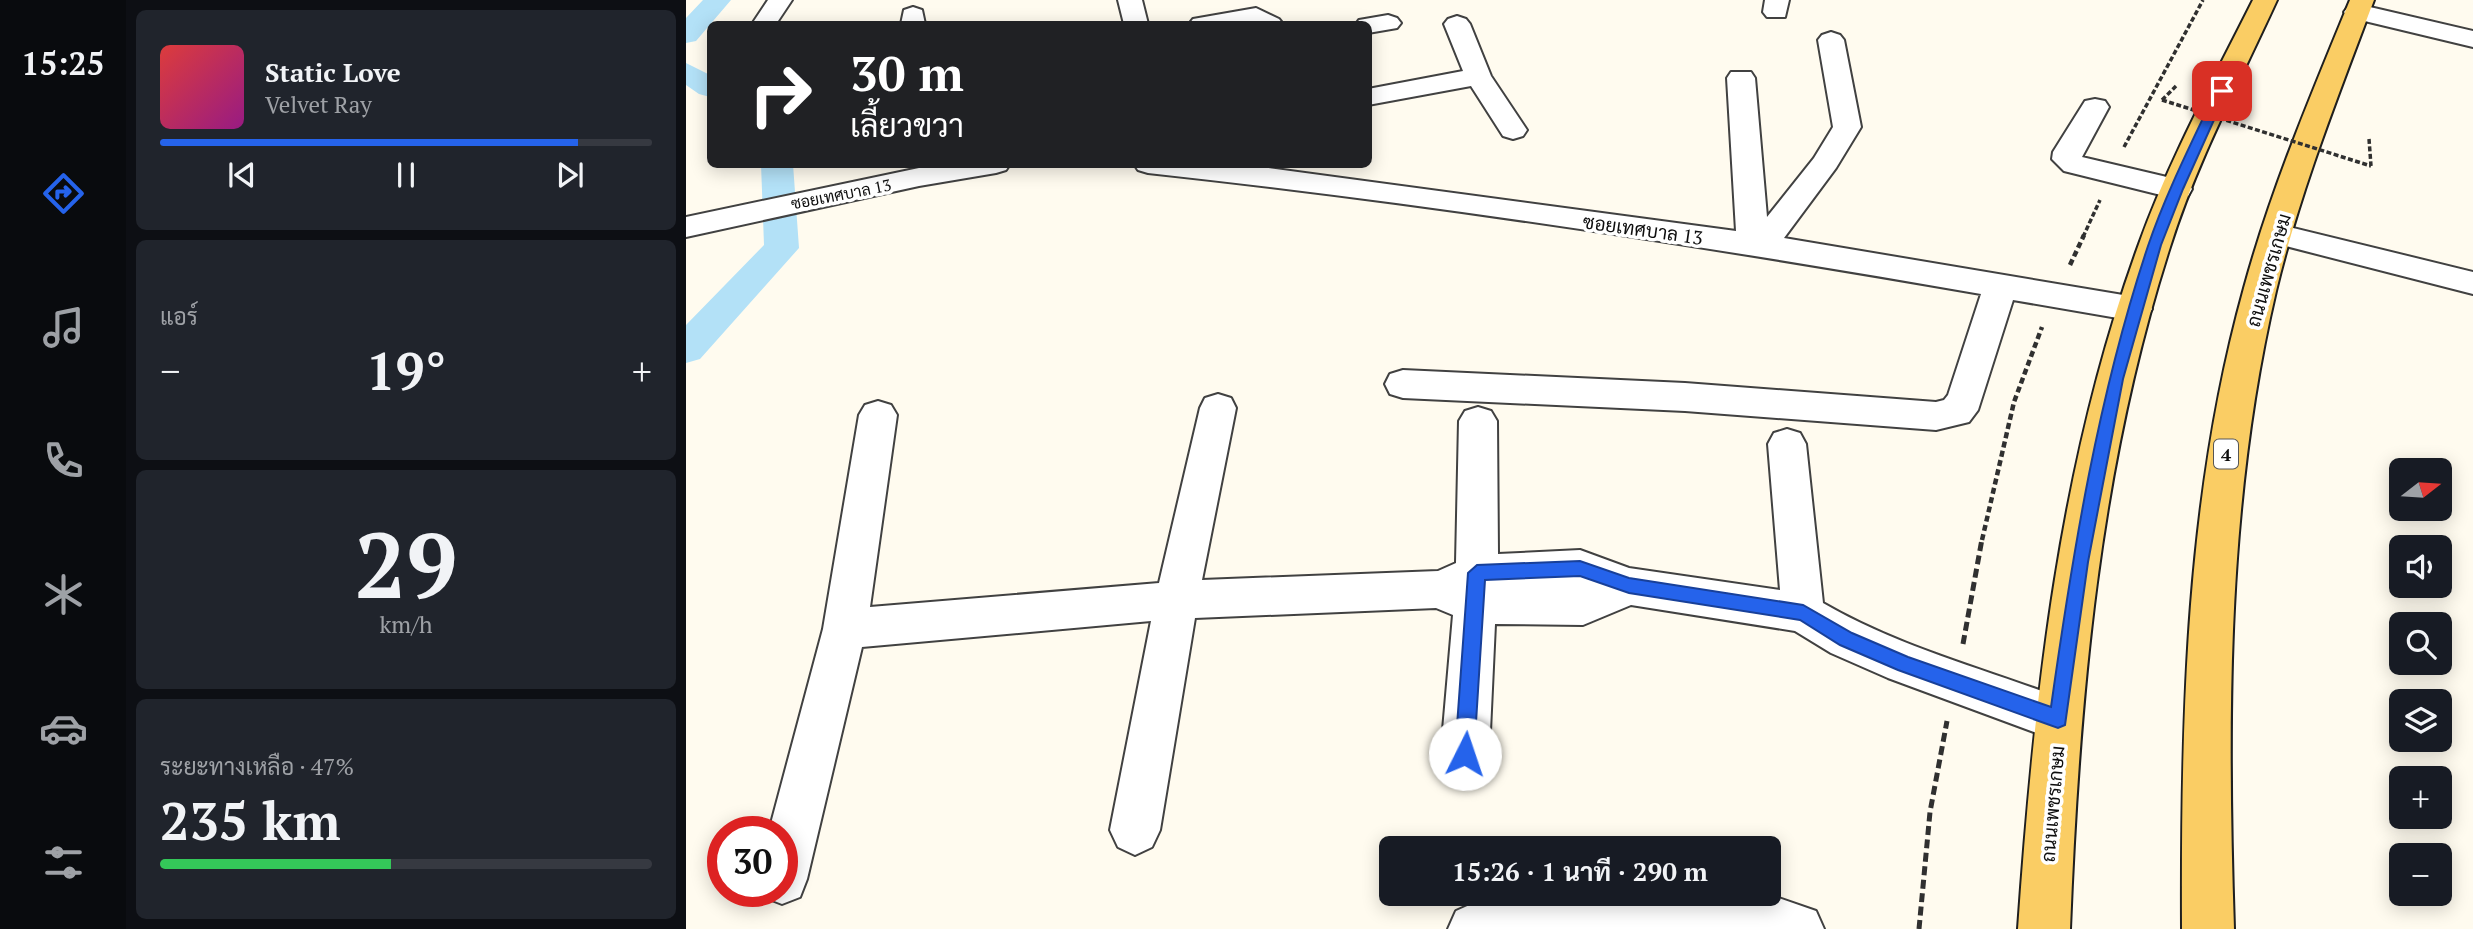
<!DOCTYPE html>
<html lang="th">
<head>
<meta charset="utf-8">
<style>
  body { margin:0; font-family:"PT Serif",Sarabun,serif; background:#20242c; color:#f1f3f6; height:100vh; display:flex; flex-direction:column; font-size:26px; white-space:nowrap }
  * { box-sizing:border-box; margin:0 }
  p { font-size:23px; color:#9ea1a6 }
  .icon { flex:none; width:38px; height:38px; fill:none; stroke:currentColor; stroke-width:2; stroke-linecap:round; stroke-linejoin:round }
  .map { position:relative; flex:1; overflow:hidden }
  .drawer { display:flex; flex-direction:column; gap:10px; padding:10px; background:#0d0f14; width:560px }
  .drawer>* { flex:none }
  .banner { position:absolute; left:21px; top:21px; width:665px; height:147px; border-radius:10px; box-shadow:0 4px 18px #0003; background:#202124; color:#fff; overflow:hidden }
  .needle { width:46px; rotate:73deg }
  .tools { position:absolute; left:1703px; top:458px; display:grid; gap:14px }
  .tools a { display:grid; place-items:center; width:63px; height:63px; border-radius:10px; background:#171b24; box-shadow:0 4px 18px #0003; font-size:35px }
  .speed { position:absolute; left:21px; top:816px; display:flex; gap:14px; font-size:35px; font-weight:700; text-align:center }
  .speed>* { display:grid; place-content:center; width:91px; height:91px; border-radius:50%; background:#171b24; box-shadow:0 4px 18px #0003; line-height:1 }
  .speed .limit { border:10px solid #d22; background:#fff; color:#111 }
  .pin { position:absolute; display:grid; place-items:center; width:60px; height:60px; color:#fff; margin:-30px; border-radius:14px; box-shadow:0 4px 10px #0006 }
  .me { position:absolute; width:77px; margin:-38px; rotate:4deg; stroke-linejoin:round; filter:drop-shadow(0 0 5px #0008) }
  .turn { display:flex; align-items:center; gap:24px; height:147px; padding:0 28px; font-size:32px }
  .turn .icon { width:91px; height:91px; stroke-width:2.5 }
  .turn b { display:block; font-size:49px; line-height:60px }
  .big { font-size:52px; font-weight:700; line-height:1.1 }
  .drawer .widget { flex:1; display:flex; flex-direction:column; justify-content:center; gap:10px; min-width:0; padding:0 24px; border-radius:10px; background:#20242c }
  .drawer .dial { align-items:center; gap:0 }
  .dial b { font-size:91px; line-height:1 }
  .song { display:flex; align-items:center; gap:21px }
  .cover { width:84px; height:84px; border-radius:10px; background:linear-gradient(135deg,hsl(0 70% 55%),hsl(310 70% 35%)) }
  .played { height:7px; border-radius:4px; background:linear-gradient(90deg,#2563eb 85%,#363941 85%) }
  .keys { display:flex; justify-content:space-around; direction:ltr }
  .heat { display:flex; justify-content:space-between; align-items:center; font-size:38px; direction:ltr }
  .charge { height:10px; border-radius:5px; background:linear-gradient(90deg,#34c759 47%,#363941 0) }
  .trip { position:absolute; left:693px; top:836px; width:402px; height:70px; border-radius:10px; background:#171b24; box-shadow:0 4px 18px #0003; font-weight:700; line-height:70px; text-align:center }
  main { display:flex; flex:1; min-height:0 }
  .menu { display:flex; flex-direction:column; width:126px; justify-content:space-around; align-items:center; background:#090b0e; color:#9ea1a6 }
  .menu .icon { width:49px; height:49px }
  .menu .on { color:#2563eb }
  .menu b { font-size:32px; color:#f1f3f6 }
  .map>svg:first-child { display:block }
  .lines { fill:none; stroke-linecap:round; stroke-linejoin:round }
  .canal { fill:#b3e1f7; fill-rule:evenodd }
  .minor-casing { stroke:#414141; stroke-width:4 }
  .major-casing { stroke:#1f1f1f; stroke-width:4 }
  .path-far2 { stroke:#303030; stroke-width:3.5; stroke-dasharray:5 2.5; stroke-linecap:butt }
  .path-far1 { stroke:#303030; stroke-width:4.5; stroke-dasharray:6 3.5; stroke-linecap:butt }
  .path { stroke:#303030; stroke-width:5; stroke-dasharray:9 4.5; stroke-linecap:butt }
  .minor { fill:#fff; fill-rule:evenodd }
  .major { fill:#facd64; fill-rule:evenodd }
  .path-bridge { stroke:#303030; stroke-width:3.5; stroke-dasharray:5 2.5; stroke-linecap:butt }
  .route { fill:#2563eb; stroke:#184099; stroke-width:2 }
  .labels { text-anchor:middle; dominant-baseline:central; stroke-width:7; stroke-linejoin:round; paint-order:stroke }
  .far-street-label { font-size:16px; fill:#0e0e0e; stroke:#fff }
  .shield { fill:#fff; stroke:#565656; stroke-width:2 }
  .shield-label { font-size:18px; font-weight:bold; fill:#0e0e0e }
  .street-label { font-size:19px; fill:#0e0e0e; stroke:#fff }
</style>
</head>
<body>
<main>
<nav class="menu">
<b>15:25</b>
<svg class="icon on" aria-label="directions" viewBox="0 0 24 24"><path d="M12 3l9 9-9 9-9-9zM9 14v-3h6M13 9l2 2-2 2"/></svg>
<svg class="icon" aria-label="music" viewBox="0 0 24 24"><path d="M9 18V5l10-2v13"/><circle cx="6" cy="18" r="3"/><circle cx="16" cy="16" r="3"/></svg>
<svg class="icon" aria-label="phone" viewBox="0 0 24 24"><path d="M5 4h4l2 5-3 2q2 4 5 5l2-3 5 2v4C11 20 4 13 5 4z"/></svg>
<svg class="icon" aria-label="climate" viewBox="0 0 24 24"><path d="M12 3v18M4 7l16 10M4 17L20 7"/></svg>
<svg class="icon" aria-label="car" viewBox="0 0 24 24"><path d="M5 17H2v-5l4-1 3-4h7l3 4 3 1v5h-3M9 17h6M6 11h13"/><circle cx="7" cy="17" r="2"/><circle cx="17" cy="17" r="2"/></svg>
<svg class="icon" aria-label="filters" viewBox="0 0 24 24"><path d="M4 7h16M4 17h16"/><circle cx="9" cy="7" r="2"/><circle cx="15" cy="17" r="2"/></svg>
</nav>
<section class="drawer">
<div class="widget">
<div class="song"><i class="cover"></i><div><b>Static Love</b><p>Velvet Ray</p></div></div>
<div class="played"></div>
<div class="keys"><svg class="icon" aria-label="previous" viewBox="0 0 24 24"><path d="M18 5L8 12l10 7zM5 5v14"/></svg><svg class="icon" aria-label="pause" viewBox="0 0 24 24"><path d="M8 5v14M16 5v14"/></svg><svg class="icon" aria-label="next" viewBox="0 0 24 24"><path d="M6 5l10 7-10 7zM19 5v14"/></svg></div>
</div>
<div class="widget"><p>แอร์</p>
<div class="heat"><a>−</a><b class="big">19°</b><a>+</a></div>
</div>
<div class="widget dial"><b>29</b><p>km/h</p></div>
<div class="widget"><p>ระยะทางเหลือ · 47%</p><b class="big">235 km</b><div class="charge"></div></div>
</section>
<div class="map">
<svg width="1787" height="929" viewBox="0 0 1787 929">
  <rect width="100%" height="100%" fill="#fffbef"/>
  <g class="lines">
    <path class="canal" d="M17,0h28l-35,41 -10,2v-25z
      M0,63l24,12v22l-11,-3 -13,-9z
      M75,164h32l6,84 -99,111 -14,4v-38l78,-80z"/>
    <defs>
      <path id="minor" d="M82,0h24l-16,24h-24z
        M432,0h24l6,24h-24z
        M1079,0h24l-4,17h-18l-4,-5z
        M1671,4l116,27v16l-125,-30 -4,-5 4,-5z
        M227,7l9,3 3,14h-24l3,-14z
        M570,8l23,11 4,5h-94l4,-5z
        M702,15l9,3 4,5 -4,5 -29,5v-9h-12l3,-4z
        M771,16l9,3 4,5 21,52 36,54 -4,6 -10,3 -10,-3 -32,-50 -103,19v-16l95,-18 -19,-47 4,-5z
        M1145,32l9,3 4,5 17,87 -25,41 -52,70 351,59 12,4 5,8 -5,8 -12,4 -122,-21 -35,110 -9,12 -33,8 -251,-19 -282,-13 -13,-4 -5,-10 5,-10 13,-4 282,13 251,19 8,-2 4,-5 33,-101c-276,-48 -554,-91 -833,-121l-10,-3 -4,-6 127,3 475,64 -9,-153 4,-6h20l4,6 12,139 47,-59 19,-31 -15,-87 4,-5z
        M1409,99l10,2 4,6 -27,50 106,25 4,7 -4,7 -11,3 -113,-28 -12,-12 1,-7 32,-51z
        M252,164h72l-4,6 -10,3 -77,13 -233,51v-20z
        M1591,224l196,48v22l-207,-53 -5,-7 5,-7z
        M532,394l13,4 5,10 -34,172 236,-9 18,-8 3,-142 6,-10 13,-4 13,4 6,10 1,133 82,-4 49,18 151,22 -12,-146 6,-11 13,-4 13,4 6,11 17,159c79,46 167,67 251,100l7,16 -7,16 -16,6 -170,-63 -57,-25 -36,-22 -164,-26 -48,20 -88,-1 -6,129 -7,16 -17,7 -17,-7 -7,-16 12,-138 -17,-7 -241,10 -35,212 -8,17 -17,8 -17,-8 -8,-17 41,-209 -289,26 -55,232 -7,18 -18,7 -18,-7 -3,-6h21v-60h-13l54,-202 36,-214 6,-10 13,-4 13,4 6,10 -27,192 289,-24 41,-175 5,-10z
        M868,894h213l49,17 8,18h-376l8,-18 18,-8z"/>
      <path id="major" d="M1567,0h24c-37,81 -80,161 -107,247 -71,220 -91,452 -100,682h-52c16,-231 41,-466 121,-685 30,-84 74,-164 114,-244z
        M1664,0h24c-36,96 -74,191 -98,291 -49,209 -49,424 -42,638h-52c-1,-215 4,-433 62,-641 27,-99 67,-193 106,-288z"/>
    </defs>
    <use href="#minor" class="minor-casing"/>
    <use href="#major" class="major-casing"/>
    <path class="path-far2" d="M1476,100l14,-14
      M1683,139l2,27
      M1438,147l79,-147
      M1397,237l17,-37"/>
    <path class="path-far1" d="M1384,265l14,-30
      M1296,540l32,-138 28,-75"/>
    <path class="path" d="M1277,644l19,-105
      M1233,929l11,-117 17,-91"/>
    <use href="#minor" class="minor"/>
    <use href="#major" class="major"/>
    <path class="path-bridge" d="M1476,100l209,66"/>
  </g>
  <path class="route" d="M1536,88l5,3 -44,98 -22,56 -38,134 -35,183 -23,163 -7,3 -160,-58 -58,-25 -40,-25 -171,-27 -49,-17 -95,4 -11,174 -2,6 -7,3 -7,-3 -3,-6 13,-181 9,-8 103,-4 49,17 174,27 49,28 56,24 143,50c22,-156 47,-311 97,-461 18,-53 44,-104 68,-155z"/>
  <g class="labels">
    <g class="far-street-label">
      <text transform="translate(155 194) rotate(-11)">ซอยเทศบาล 13</text>
    </g>
    <rect class="shield" x="1528" y="439.5" width="24" height="29" rx="5"/>
    <g class="shield-label">
      <text x="1540" y="454">4</text>
    </g>
    <g class="street-label">
      <text transform="translate(957 229) rotate(8)">ซอยเทศบาล 13</text>
      <text transform="translate(1582 270) rotate(-74)">ถนนเพชรเกษม</text>
      <text transform="translate(1366 804) rotate(-85)">ถนนเพชรเกษม</text>
    </g>
  </g>
</svg>
<div class="tools">
<a><svg class="needle" viewBox="-14 -14 28 28"><path d="M0-13l5 13h-10z" fill="#e53935"/><path d="M0 13l5-13h-10z" fill="#9ea1a6"/></svg></a>
<a><svg class="icon" aria-label="sound" viewBox="0 0 24 24"><path d="M4 9h4l5-4v14l-5-4H4zM17 9q2 3 0 6"/></svg></a>
<a><svg class="icon" aria-label="search" viewBox="0 0 24 24"><circle cx="10" cy="10" r="6"/><path d="M15 15l6 6"/></svg></a>
<a><svg class="icon" aria-label="layers" viewBox="0 0 24 24"><path d="M12 4l9 5-9 5-9-5zM3 14l9 5 9-5"/></svg></a>
<a>+</a>
<a>−</a>
</div>
<div class="speed"><div class="limit">30</div></div>
<div class="pin" style="left:1536px;top:91px;background:#d93025"><svg class="icon" aria-label="arrive" viewBox="0 0 24 24"><path d="M6 21V4h12l-3 4 3 4H6"/></svg></div>
<svg class="me" style="left:779px;top:754px" viewBox="-20 -20 40 40"><circle r="19" fill="#fff"/><path d="M0-13L10 11 0 6-10 11z" fill="#2563eb"/></svg>
<div class="trip">15:26 · 1 นาที · 290 m</div>
<div class="banner">
<div class="turn"><svg class="icon" aria-label="right" viewBox="0 0 24 24"><path d="M7 20v-9h11M14 6l5 5-5 5"/></svg><div><b>30 m</b>เลี้ยวขวา</div></div>
</div>
</div>
</main>
</body>
</html>
